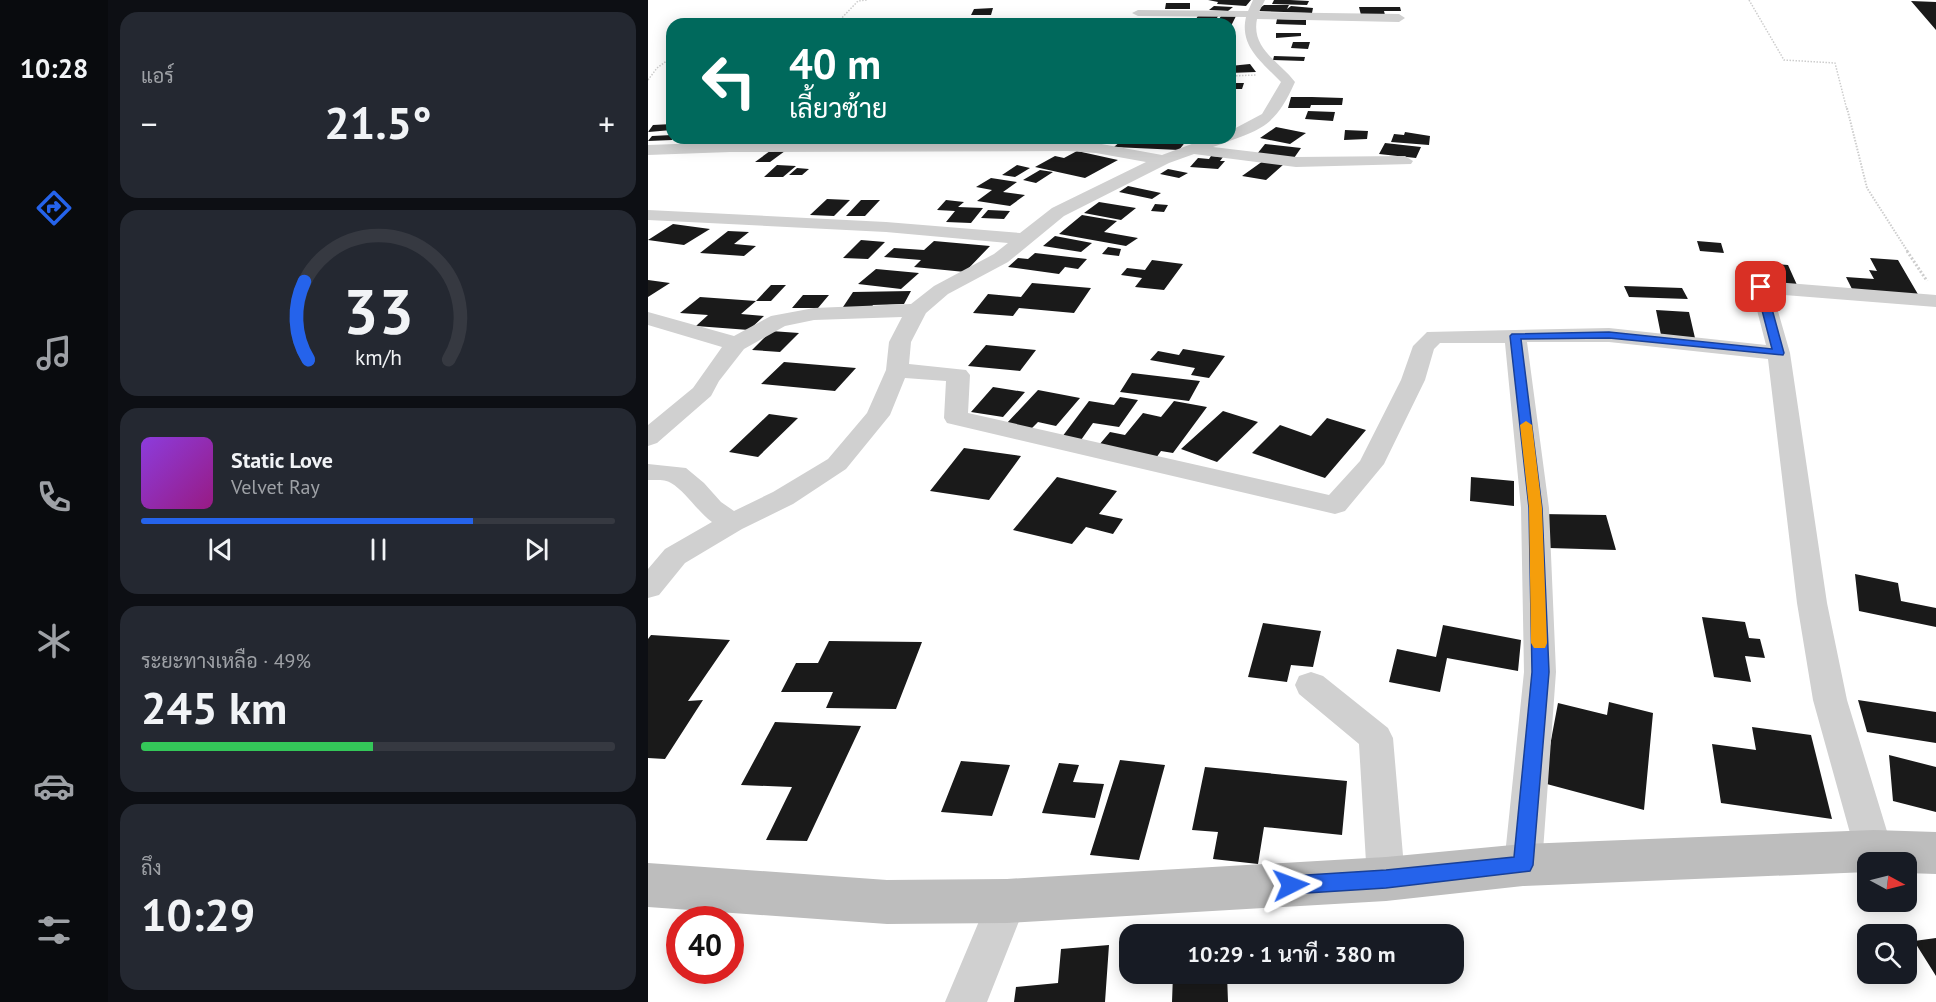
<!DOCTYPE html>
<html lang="th">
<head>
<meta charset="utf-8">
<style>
  body { margin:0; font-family:"PT Sans",Sarabun,sans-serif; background:#242831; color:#f1f3f6; height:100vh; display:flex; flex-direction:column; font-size:22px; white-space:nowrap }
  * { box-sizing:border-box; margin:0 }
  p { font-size:20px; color:#9ea1a6 }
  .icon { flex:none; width:33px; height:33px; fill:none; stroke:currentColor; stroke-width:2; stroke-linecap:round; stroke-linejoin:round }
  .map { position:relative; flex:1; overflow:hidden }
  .drawer { display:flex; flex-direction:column; gap:12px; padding:12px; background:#0d0f14; width:540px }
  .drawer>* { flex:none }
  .guide { position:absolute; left:18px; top:18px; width:570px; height:126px; border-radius:18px; box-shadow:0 3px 15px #0003; background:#00695c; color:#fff; overflow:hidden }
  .needle { width:39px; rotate:97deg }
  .buttons { position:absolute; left:1209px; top:852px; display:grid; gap:12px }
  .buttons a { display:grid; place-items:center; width:60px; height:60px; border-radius:12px; background:#171b24; box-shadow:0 3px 15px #0003; font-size:30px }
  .speed { position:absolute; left:18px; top:906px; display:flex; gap:12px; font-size:30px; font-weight:700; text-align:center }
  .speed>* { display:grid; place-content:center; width:78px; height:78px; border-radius:50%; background:#171b24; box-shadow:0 3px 15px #0003; line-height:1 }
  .speed .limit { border:9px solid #d22; background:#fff; color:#111 }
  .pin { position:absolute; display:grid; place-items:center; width:51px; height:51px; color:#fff; margin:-26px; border-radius:12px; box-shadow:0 3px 9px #0006 }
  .me { position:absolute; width:66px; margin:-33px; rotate:87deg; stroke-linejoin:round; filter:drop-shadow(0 0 4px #0008) }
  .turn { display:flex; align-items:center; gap:21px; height:126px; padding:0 24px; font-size:27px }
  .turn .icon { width:78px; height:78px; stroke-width:2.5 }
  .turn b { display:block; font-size:42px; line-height:51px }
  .big { font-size:45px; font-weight:600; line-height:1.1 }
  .drawer .card { flex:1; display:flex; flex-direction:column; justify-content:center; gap:9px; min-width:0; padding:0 21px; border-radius:18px; background:#242831 }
  .drawer .dial { align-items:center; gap:0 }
  .dial svg { height:156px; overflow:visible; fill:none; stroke:#363941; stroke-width:7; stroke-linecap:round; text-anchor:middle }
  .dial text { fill:#f1f3f6; stroke:none }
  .song { display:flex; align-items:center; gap:18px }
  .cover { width:72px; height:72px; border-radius:9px; background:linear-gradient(135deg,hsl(270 70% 55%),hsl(310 70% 35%)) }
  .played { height:6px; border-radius:3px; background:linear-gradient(90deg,#2563eb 70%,#363941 70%) }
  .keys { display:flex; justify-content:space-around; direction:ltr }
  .heat { display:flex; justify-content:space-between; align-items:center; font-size:33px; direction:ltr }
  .charge { height:9px; border-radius:4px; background:linear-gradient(90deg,#34c759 49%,#363941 0) }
  .trip { position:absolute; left:471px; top:924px; width:345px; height:60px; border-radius:18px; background:#171b24; box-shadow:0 3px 15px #0003; font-weight:600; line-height:60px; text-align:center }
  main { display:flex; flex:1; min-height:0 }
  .tab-bar { display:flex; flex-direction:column; width:108px; justify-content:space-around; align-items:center; background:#090b0e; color:#9ea1a6 }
  .tab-bar .icon { width:42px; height:42px }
  .tab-bar .active { color:#2563eb }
  .tab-bar b { font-size:27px; color:#f1f3f6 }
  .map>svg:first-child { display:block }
  .building { fill:#1a1a1a }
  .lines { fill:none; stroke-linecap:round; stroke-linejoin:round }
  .path-far2 { stroke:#cdcdcd; stroke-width:1.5; stroke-dasharray:1.5 1.5; stroke-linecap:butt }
  .path-far1 { stroke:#cdcdcd; stroke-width:2; stroke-dasharray:1.5 1.5; stroke-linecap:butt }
  .path { stroke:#cdcdcd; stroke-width:3; stroke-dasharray:2 2; stroke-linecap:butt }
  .street { fill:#d0d0d0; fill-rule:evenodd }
  .secondary { fill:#bdbdbd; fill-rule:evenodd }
  .route { fill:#2563eb; stroke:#184099; stroke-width:1.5 }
  .slow { fill:#f59e0b }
</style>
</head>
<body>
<main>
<nav class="tab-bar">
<b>10:28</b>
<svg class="icon active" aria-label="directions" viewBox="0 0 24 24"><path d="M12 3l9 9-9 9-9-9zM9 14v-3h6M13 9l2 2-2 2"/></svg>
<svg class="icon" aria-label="music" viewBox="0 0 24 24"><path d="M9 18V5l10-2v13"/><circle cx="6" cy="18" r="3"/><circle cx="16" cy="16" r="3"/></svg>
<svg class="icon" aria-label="phone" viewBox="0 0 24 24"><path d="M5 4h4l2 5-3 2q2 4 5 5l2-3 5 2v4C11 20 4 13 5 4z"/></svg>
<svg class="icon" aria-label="climate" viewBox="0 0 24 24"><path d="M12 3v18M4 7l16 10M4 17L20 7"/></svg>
<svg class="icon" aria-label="car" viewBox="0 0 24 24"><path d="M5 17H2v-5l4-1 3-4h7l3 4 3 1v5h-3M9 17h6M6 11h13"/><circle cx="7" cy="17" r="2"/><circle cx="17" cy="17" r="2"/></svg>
<svg class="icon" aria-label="filters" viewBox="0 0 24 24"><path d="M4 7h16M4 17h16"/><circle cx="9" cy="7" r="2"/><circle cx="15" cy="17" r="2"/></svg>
</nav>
<section class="drawer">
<div class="card"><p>แอร์</p>
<div class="heat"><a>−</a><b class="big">21.5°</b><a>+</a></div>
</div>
<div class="card dial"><svg viewBox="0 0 100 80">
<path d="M14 69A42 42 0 1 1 86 69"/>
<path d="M14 69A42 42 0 0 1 12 29" stroke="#2563eb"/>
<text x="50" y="56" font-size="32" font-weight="700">33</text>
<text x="50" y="72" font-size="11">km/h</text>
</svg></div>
<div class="card">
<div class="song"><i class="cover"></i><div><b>Static Love</b><p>Velvet Ray</p></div></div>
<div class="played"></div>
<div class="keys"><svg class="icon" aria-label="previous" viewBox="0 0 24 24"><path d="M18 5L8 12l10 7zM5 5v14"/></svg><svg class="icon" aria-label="pause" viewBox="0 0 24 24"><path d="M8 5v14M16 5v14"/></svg><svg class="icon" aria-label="next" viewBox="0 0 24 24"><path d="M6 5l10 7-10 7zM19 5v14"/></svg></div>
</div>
<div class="card"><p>ระยะทางเหลือ · 49%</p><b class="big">245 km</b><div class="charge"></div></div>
<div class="card"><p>ถึง</p><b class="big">10:29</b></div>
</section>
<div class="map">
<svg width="1288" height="1002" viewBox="0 0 1288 1002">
  <rect width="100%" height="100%" fill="#fff"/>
  <path class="building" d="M560,0h43l-5,6 -29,-2 1,-2z
    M626,0h16l19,1 -2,4 -35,-1z
    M1263,1l25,1v28z
    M518,3h24v6h-25z
    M616,5h25l-2,4 4,-3 22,2 -1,5 -56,-2z
    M566,6l19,1 -5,4 -19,-1z
    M711,7h41l1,4h-17l1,4h-24z
    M345,8l-2,7h-20l3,-6z
    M551,14h20l-5,10h-13l2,-5h-7z
    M573,16h15l-6,12v-4h-14z
    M629,19l29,1v5l-30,-1z
    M412,21h27l-1,3h-27z
    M628,33h25v3l-25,2z
    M645,42h17l-2,7 -17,-1z
    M626,56l31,1 -1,4 -31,-1z
    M602,64l6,8 -26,1v-7z
    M582,83h14l-2,6h-12z
    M643,97h21l31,1 -1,7h-31l-1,3h-22z
    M660,111l27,1 -2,9 -28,-2z
    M24,124v6l-24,2 5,-7z
    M628,127l30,6 -16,11 -30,-6z
    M697,130l23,1 -1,8 -23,1z
    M757,132l25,4 -1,9 -38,-3 3,-8 10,1z
    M24,135v5l-24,1 4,-5z
    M78,138h38l-6,5h-38z
    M511,138l28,2 -8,10 -65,-3 8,-7 33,3z
    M737,143l36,4 -5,11 -37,-4z
    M617,144l36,4 -7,10 -37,-4z
    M122,151h15l-15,11h-15z
    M429,151l41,9 -33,18 -50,-11 20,-11 9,2z
    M563,156l12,1 -3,4h5l-7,8 -28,-2 8,-9 11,1z
    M615,161l21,3 -18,16 -24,-4z
    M129,165l19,1 -13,11h-19z
    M369,165l13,3 -15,9 -13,-2z
    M149,168l12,1 -7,6h-13z
    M520,169l20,4 -9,5 -19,-4z
    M392,170l13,2 -17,11 -13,-3z
    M343,178l26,4 -14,10 22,3 -15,11 -33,-5 15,-11 -16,-3z
    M480,186l33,7 -9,6 -33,-7z
    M179,199l23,1 -16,16 -24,-1z
    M213,200h19l-15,16h-19z
    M298,200l18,2 -6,5 25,1 -12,15 -25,-1 9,-11 -18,-1z
    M451,202l37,6 -15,12 -37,-7z
    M507,204l13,1 -4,7 -13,-1z
    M340,210l22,1 -6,8 -23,-1z
    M434,215l35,6 -13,11 34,6 -12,8 -67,-12z
    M25,224l37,5 -26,16 -36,-5z
    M80,231l21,1 -15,12 22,2 -12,10 -44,-3z
    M407,236l37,7 -11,9 -38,-6z
    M213,240l24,2 -17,17 -25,-1z
    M286,241l56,5 -25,26 -51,-5 7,-7 -37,-3 10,-9 30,2z
    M1049,241l24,2 3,10 -24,-2z
    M460,247l13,2 -2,7 -17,-2z
    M387,253l52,6 -9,10 -13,-2 -6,7 -51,-7 10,-9 10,1z
    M1222,258l28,2 21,36 -66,-5 -7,-14 28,2 -5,-9 8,1z
    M504,260l31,4 -19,26 -29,-3 7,-9 -21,-3 6,-7 18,2z
    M1109,263l31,2 9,20 -32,-2z
    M228,269l43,4 -18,16 -43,-5z
    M0,280l22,3 -22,14z
    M384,283l59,5 -17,25 -55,-5 -6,8 -40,-3 15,-19 33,3z
    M123,285h15l-15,16h-15z
    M976,286l58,2 6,11 -59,-2z
    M263,291l-7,13 -31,1 -2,4 -30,1 12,-18z
    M155,295h26l-11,13h-26z
    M52,297l56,4 -15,13 23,2 -15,14 -53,-4 12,-11 -28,-2z
    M1008,310l33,2 6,26 -34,-3z
    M123,331l28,2 -19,19 -28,-2z
    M338,345l50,5 -16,21 -52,-5z
    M535,349l42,7 -16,22 -18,-3 4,-7 -45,-8 8,-9 21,4z
    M136,362l72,6 -21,23 -74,-7z
    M484,373l68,8 -11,20 -69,-9z
    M345,387l32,5 -22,25 -32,-5z
    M390,390l42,8 -24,28 -18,-4 -7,7 -25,-5z
    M472,397l18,3 -19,27 -26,-4 -12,17 -19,-3 27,-36 25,4z
    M526,401l33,6 -34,46 -12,-2 -5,7 -57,-13 11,-13 15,3 18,-22 18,4z
    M575,411l35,11 -41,40 -36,-13z
    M121,414l29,4 -40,39 -29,-5z
    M679,418l39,12 -41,48 -73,-25 28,-28 31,11z
    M316,448l57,8 -32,44 -59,-9z
    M409,477l60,14 -18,23 24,5 -10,15 -27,-7 -14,17 -59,-14z
    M823,477l43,4v25l-44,-5z
    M893,514l65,1 10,35 -67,-2z
    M1207,574l43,9 3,18 35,7v19l-77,-16z
    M1054,617l43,5 4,16 11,1 5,19 -20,-2 6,26 -37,-5z
    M615,623l58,8 -8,36 -22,-2 -4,17 -39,-5z
    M795,625l78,15 -3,31 -71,-13 -7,34 -51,-10 8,-33 39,8z
    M3,635l79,5 -42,61 15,-1 -38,59 -17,-1v-119z
    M181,641l93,1 -26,67 -70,-1 7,-16h-52l15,-29h22z
    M1210,700l78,12v31l-69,-11z
    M961,702l44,11 -9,97 -101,-27 15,-80 49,12z
    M127,722l86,4 -54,115 -41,-1 26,-53 -51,-2z
    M1104,727l59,8 21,84 -111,-16 -9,-59 44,6z
    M1241,755l47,12v45l-43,-11z
    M472,760l45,5 -26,95 -49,-5z
    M313,761l49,4 -18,51 -51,-4z
    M411,763l20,2 -6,17 31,2 -9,34 -53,-5z
    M557,767l142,14 -5,54 -78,-8 -6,37 -45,-5 5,-27 -26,-2z
    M1288,938v38l-22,-35z
    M461,945l-4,57h-91l2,-15 42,-4 3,-34z
    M525,974h54l1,28h-56z"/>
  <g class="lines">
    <path class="path-far2" d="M1101,0l35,60 51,3 12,47
      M188,24l22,-23 9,-1
      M582,76l26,-1
      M0,80l9,-12 15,-11"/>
    <path class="path-far1" d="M1199,108l20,80 41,64"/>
    <path class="path" d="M1259,251l20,30"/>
    <path class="street" d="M605,0h12l-6,12 140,2 6,4 -6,4 -142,-3c-6,30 22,42 38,63 -21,48 -37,48 -82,65l83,10 109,-1 8,5 -2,3 -115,3 -102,-13 -25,9 -105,53 -56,46 -60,32 -22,19 -15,29 -2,22 57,6 4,5 -2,38 361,82 31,-34 41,-81 12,-34 14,-14 182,-4 157,17 -15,-58 3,-4 7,-2 175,14v12l-163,-13 17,59 37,250 20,97 46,151 -5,11h-20v4l-7,-3 -6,-12 -42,-151 -16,-97 -29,-244 -159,-17h-82l22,166 7,164 -14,193 -5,12 -14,5 -14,-5 -5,-12 20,-193 -3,-164 -16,-165h-65l-6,6 -9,31 -41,84 -39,47 -10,3 -388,-91 -3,-5 2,-37 -41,-3 -15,37 -44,54 -53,35 -51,25 -57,34 -26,32 -11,3v-29l17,-20 47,-27c-15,-11 -27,-31 -41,-39 -5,-4 -16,-3 -23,-3v-16l38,4 18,15 17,19 13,9 39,-19 55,-33 39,-46 19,-43 3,-28 13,-25 -88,3 -29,6 -41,23 -25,32 -8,15 -54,47 -9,3v-21l45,-37 29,-41 -74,-22v-13l86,24 37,-20 43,-8 97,-4 23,-18 60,-32 14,-11 -122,-11 -238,-12v-10l238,12 134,11 32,-25 94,-46 -50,-9 -28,-2 -338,1 -82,3v-10l82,-3 338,-1 28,2 66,12 46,-17h22v-7l32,-17 19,-32c-18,-19 -42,-35 -35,-65l-108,-1 -6,-3 6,-3 110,1z
      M663,672l12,4 65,52 5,10 12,141 -5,13 -14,5 -14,-5 -5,-13 -8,-135 -60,-50 -4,-9 4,-9z
      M359,883l14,5 6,13 -40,101h-42l48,-114z"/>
    <path class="secondary" d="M1226,830l62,2v42l-30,-1v-11h-38v10l-345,14 -137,15 -379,22 -120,1 -239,-17v-44l239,17 120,-1 379,-22 137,-13z"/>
  </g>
  <path class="route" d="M1113,284l5,3 18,66 -1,2 -174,-17 -88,1 21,169 7,164 -16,193 -3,6 -144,17 -95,6 -7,-3 -3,-6 3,-7 7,-2 95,-6 128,-13 18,-185 -3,-164 -19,-172 2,-2 97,-2 163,17 -16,-62z"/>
  <path class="slow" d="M878,421l6,4 10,83 5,135 -2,5h-11l-3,-5 -2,-135 -9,-83z"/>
</svg>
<div class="buttons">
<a><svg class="needle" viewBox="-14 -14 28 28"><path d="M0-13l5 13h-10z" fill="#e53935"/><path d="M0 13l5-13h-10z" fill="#9ea1a6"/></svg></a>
<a><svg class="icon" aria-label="search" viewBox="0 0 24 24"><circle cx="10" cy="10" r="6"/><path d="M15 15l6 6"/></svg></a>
</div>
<div class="speed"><div class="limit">40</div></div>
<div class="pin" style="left:1113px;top:287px;background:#d93025"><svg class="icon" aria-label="arrive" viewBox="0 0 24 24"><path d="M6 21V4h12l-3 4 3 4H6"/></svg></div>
<svg class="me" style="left:643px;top:885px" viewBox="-20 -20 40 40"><path d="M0-17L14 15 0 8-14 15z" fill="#2563eb" stroke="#fff" stroke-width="4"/></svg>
<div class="trip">10:29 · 1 นาที · 380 m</div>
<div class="guide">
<div class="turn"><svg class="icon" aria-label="left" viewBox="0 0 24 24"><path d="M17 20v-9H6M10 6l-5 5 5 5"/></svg><div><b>40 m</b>เลี้ยวซ้าย</div></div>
</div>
</div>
</main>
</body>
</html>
